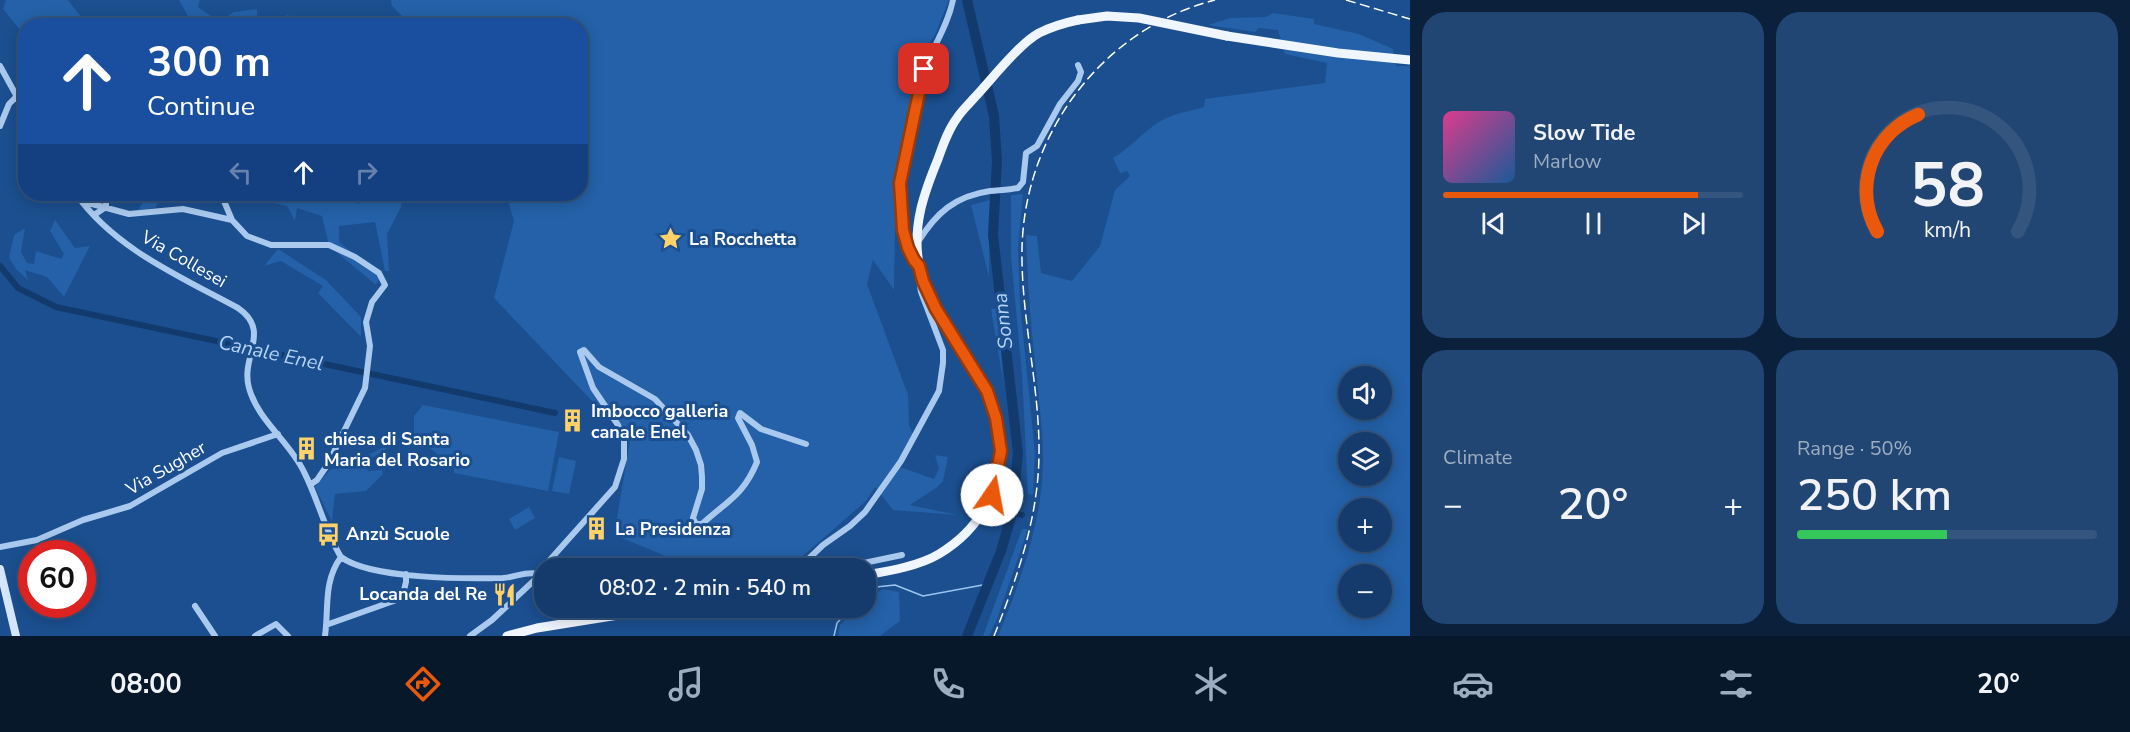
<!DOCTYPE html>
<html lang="en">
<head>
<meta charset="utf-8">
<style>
  body { margin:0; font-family:"Nunito Sans",sans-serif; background:#214673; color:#f1f3f6; height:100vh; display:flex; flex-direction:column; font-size:22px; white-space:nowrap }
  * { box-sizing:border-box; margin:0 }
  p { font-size:20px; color:#9dadc1 }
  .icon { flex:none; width:33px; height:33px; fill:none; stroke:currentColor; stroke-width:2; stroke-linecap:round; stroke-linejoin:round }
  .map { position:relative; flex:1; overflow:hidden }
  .details { display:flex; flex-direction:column; gap:12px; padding:12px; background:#0b203b; width:720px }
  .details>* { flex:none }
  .banner { position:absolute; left:18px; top:18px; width:570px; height:183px; border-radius:24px; box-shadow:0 3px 15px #0003,0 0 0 2px #33557e; background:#1a4fa0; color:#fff; overflow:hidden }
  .buttons { position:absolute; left:1338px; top:366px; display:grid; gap:12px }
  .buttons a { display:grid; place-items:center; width:54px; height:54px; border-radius:50%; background:#143b6b; box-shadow:0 3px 15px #0003,0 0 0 2px #33557e; font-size:30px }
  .speed { position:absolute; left:18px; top:540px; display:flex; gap:12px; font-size:30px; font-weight:700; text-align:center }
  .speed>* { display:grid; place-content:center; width:78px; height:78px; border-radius:50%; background:#143b6b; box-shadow:0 3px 15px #0003,0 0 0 2px #33557e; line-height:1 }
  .speed .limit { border:9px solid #d22; background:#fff; color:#111 }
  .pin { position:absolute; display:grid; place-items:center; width:51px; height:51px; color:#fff; margin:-26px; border-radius:12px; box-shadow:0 3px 9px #0006 }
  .me { position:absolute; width:66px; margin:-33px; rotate:12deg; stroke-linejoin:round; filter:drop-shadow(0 0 4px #0008) }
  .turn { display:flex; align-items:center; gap:21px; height:126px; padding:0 30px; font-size:27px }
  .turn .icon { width:78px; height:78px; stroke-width:2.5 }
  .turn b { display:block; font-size:42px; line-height:51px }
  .lanes { display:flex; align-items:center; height:57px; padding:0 30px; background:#0003; justify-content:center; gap:30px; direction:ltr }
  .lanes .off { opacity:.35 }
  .big { font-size:45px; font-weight:600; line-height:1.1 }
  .details .card { flex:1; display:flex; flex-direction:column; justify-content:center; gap:9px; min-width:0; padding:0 21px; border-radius:24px; background:#214673 }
  .details .dial { align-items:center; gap:0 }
  .dial svg { height:156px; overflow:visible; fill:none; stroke:#33557e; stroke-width:7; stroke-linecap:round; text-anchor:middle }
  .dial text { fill:#f1f3f6; stroke:none }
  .song { display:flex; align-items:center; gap:18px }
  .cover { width:72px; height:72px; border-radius:9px; background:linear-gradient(135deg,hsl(330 70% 55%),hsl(210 70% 35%)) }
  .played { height:6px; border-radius:3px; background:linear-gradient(90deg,#ea580c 85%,#33557e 85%) }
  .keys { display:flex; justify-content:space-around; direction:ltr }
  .heat { display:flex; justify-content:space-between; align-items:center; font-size:33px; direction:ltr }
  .charge { height:9px; border-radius:4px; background:linear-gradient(90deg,#34c759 50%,#33557e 0) }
  .details .tiles { flex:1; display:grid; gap:12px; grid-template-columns:repeat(2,1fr) }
  .trip { position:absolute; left:534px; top:558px; width:342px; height:60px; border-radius:24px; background:#143b6b; box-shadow:0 3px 15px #0003,0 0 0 2px #33557e; font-weight:600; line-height:60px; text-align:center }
  .dock { display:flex; height:96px; justify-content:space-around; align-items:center; background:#08182b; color:#9dadc1 }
  .dock .icon { width:42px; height:42px }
  .dock .on { color:#ea580c }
  .dock b { font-size:27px; color:#f1f3f6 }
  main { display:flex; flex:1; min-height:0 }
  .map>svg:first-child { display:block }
  .green { fill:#2461a8; fill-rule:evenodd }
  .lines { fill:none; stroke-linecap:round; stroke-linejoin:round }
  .stream { stroke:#9cc4f0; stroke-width:1.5 }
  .canal { stroke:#123a6d; stroke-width:6 }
  .river { stroke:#123a6d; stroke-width:10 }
  .street { stroke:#a9c9ee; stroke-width:6 }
  .secondary { stroke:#d6e6fa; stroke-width:8 }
  .primary { stroke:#f0f6ff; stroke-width:9 }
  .rail { stroke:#fff; stroke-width:1.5; stroke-dasharray:10 4.5; stroke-linecap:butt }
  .primary-bridge { stroke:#f0f6ff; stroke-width:9 }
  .route-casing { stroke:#983908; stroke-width:15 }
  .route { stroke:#ea580c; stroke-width:10 }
  .labels { text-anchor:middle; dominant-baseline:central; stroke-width:6; stroke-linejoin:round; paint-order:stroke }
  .poi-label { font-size:18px; font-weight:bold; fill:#fff; stroke:#1b4f8f; text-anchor:start }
  .street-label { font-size:18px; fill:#fff; stroke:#1b4f8f }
  .water-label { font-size:20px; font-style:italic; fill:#b5d3f5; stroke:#1b4f8f }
</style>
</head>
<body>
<main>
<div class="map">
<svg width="1410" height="636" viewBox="0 0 1410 636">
  <rect width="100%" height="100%" fill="#1b4f8f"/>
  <path class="green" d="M6,0h62l19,25 -61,1 -1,10 -22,-27z
    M179,0h21l-2,7 21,15 15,-10 23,-3v7l-11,2 -6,7h-47z
    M391,0h558l-14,35 -22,32 2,8 -20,155 -1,60 -21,-30 -6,24 41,111 1,30 4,9 -13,33 34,12 5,-10 -4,-14 13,2 -5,24 -7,7 -26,17 48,10 -65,-5 -18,-23 -9,14 -77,67h-94l-81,-33 16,-94 -136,-143 20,-77 -8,-27h74v-168l-169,-1 -19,-19z
    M1273,13l41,6v5l45,10 34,15 3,17h14v570h-412c19,-46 37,-95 43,-145 5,-39 -1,-80 -5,-119 -5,-46 -9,-91 -10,-137l11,1 4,37 31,8 28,-35 15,-56 15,-14 -3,-5 -7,2 -7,-15c17,-10 29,-25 46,-36 12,-8 31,-11 45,-15l1,-8 120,-16 2,-20 -42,-9 -7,-24 -19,-2 -4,4 -47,-7 22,-7 36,-1zM1348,376h34v34h-34zM1348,442h34v34h-34zM1348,508h34v34h-34zM1348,574h34v34h-34z
    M287,15l32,10h-34l-4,-3z
    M148,194h15l-8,14 -17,2z
    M258,194h81l19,10 28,-10h18l-3,13 -14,27 2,37h-4l-10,-49 -36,4v16l42,34 -5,9 -47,-39 -7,-30 -25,-8 -2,13 -8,-15 -21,-5z
    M1023,194l-5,55 2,55 15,149 -2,42 -5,-1 -6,-120 -11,-117v-62z
    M990,200l-1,77 -18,-72z
    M55,220l20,28 15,-2 -26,51 -17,-20 -22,-7 3,10 -12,-11 -7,-11 5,-23 11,-7 -4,24 6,11 7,1 2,-13 25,8 3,-5 -14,-23z
    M278,249l48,31 35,37v20l-43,-44 5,-7 -42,-25 -17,5z
    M998,308l5,73 -12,-72z
    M423,405l136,27 -11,59 -94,-18v-6l-40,-31v-20z
    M408,434l-43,29 3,8 14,-1 1,4 -17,17 -31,3 -3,28 -17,-35 15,-17 32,-12z
    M559,457l17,4 -7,33 -17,-3z
    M529,507l6,11 -20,12 -6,-11z
    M1022,529h6l-31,90 -8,17h-6z
    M883,589l16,3 1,29 -20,15h-42l2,-11 17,-17h9v-9z"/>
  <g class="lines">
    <path class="stream" d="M866,594l10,-7 19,-2 28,11 65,-12
      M834,636l3,-13 14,-15"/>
    <path class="canal" d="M0,266l18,22 38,19 499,106
      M1000,511l22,4"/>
    <path class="river" d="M967,636l34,-85 11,-38 6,-60 -25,-218 4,-74 -3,-45 -27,-116"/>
    <path class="street" d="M0,66l26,47
      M0,126l9,-22 7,-7
      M76,194c39,55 105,83 162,114 34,23 2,49 11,80 9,33 41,54 55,84 14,27 21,59 37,85 29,22 124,22 162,21 14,-1 22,-7 36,-4
      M221,194l11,26
      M81,201l48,13 54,-5 49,11 15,16 24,9h58l26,12 24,16 6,12 -13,17 -6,20 4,24 -5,42 -37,76 -11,16 -7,5
      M94,215l12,-8v-13
      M918,242c18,-29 37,-46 72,-51 9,-1 19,-1 28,-3l5,-6 3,-29 11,-7 23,-42 18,-23 3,-9 -3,-7
      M919,266c-34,-39 -14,-113 -3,-157 3,-13 4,-28 9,-41 9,-23 23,-43 28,-68
      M0,547l37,-7 46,-20 47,-14 92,-53 56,-19
      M546,568l2,-6 67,-75 9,-28v-19l-6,-15 -25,-37 -13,-36 4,-2 15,17 56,32 33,36 8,15 5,15 1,12v12l-9,29 3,6h6c25,-23 41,-28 55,-62l-5,-17 -14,-27 2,-5 21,16 45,15
      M549,568c29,-12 64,-7 94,0
      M799,568l24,-23 27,-19 15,-14 36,-51 38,-70 4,-28v-13l-22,-58 -2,-13
      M840,568l62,-13
      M195,606l20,30
      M326,625l76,-27 4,-16v-8
      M255,636l21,-12 12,12
      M325,636c4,-29 -2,-54 16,-79
      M470,636l22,-16 50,-47"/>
    <path class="secondary" d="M0,569l16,67"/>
    <path class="primary" d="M1227,36l111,17 72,7
      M866,575c23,-4 53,-9 73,-21 58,-35 76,-101 48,-162 -21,-43 -60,-80 -68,-128 -7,-38 5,-71 19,-105 5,-14 10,-29 19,-41 5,-8 12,-14 18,-21 16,-17 44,-53 64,-64 12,-6 25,-10 39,-13
      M507,636l30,-8 125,-20"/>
    <path class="rail" d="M1346,0l64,19
      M994,636c23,-58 44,-117 45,-180 1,-65 -16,-130 -17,-195 -3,-120 76,-231 193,-261"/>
    <path class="primary-bridge" d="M1078,20l29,-4 32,2 88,18"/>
  </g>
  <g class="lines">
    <defs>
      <path id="route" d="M924,69l-24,114 3,47 5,18 6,12 5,6 4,15 13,28 51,82 9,27 5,33 -9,44"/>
    </defs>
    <use href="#route" class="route-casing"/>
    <use href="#route" class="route"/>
  </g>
  <defs>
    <symbol id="sight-bare" viewBox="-9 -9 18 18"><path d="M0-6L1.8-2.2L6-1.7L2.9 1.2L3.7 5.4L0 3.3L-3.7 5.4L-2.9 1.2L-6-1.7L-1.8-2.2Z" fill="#ffd166" stroke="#1b4f8f" stroke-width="2.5" paint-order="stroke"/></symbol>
    <symbol id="building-bare" viewBox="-9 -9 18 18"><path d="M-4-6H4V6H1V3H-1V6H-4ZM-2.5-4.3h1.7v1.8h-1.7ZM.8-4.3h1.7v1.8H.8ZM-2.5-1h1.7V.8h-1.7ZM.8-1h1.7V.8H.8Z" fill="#ffd166" stroke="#1b4f8f" stroke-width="2.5" paint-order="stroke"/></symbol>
    <symbol id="bus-bare" viewBox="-9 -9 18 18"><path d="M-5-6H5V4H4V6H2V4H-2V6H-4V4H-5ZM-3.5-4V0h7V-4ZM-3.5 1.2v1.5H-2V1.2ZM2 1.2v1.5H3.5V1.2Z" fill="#ffd166" stroke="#1b4f8f" stroke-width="2.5" paint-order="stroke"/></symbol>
    <symbol id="restaurant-bare" viewBox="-9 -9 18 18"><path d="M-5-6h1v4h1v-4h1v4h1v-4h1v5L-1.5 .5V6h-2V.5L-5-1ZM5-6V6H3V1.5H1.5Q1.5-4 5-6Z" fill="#ffd166" stroke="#1b4f8f" stroke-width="2.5" paint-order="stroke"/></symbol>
  </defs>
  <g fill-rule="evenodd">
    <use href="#sight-bare" x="654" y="222" width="33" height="33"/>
    <use href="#building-bare" x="556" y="404" width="33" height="33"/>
    <use href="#building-bare" x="290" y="432" width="33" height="33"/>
    <use href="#building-bare" x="580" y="512" width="33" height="33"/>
    <use href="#bus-bare" x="312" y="518" width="33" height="33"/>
    <use href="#restaurant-bare" x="488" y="578" width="33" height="33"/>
  </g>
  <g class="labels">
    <g class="poi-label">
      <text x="689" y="239">La Rocchetta</text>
      <text x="591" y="411">Imbocco galleria<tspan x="591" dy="21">canale Enel</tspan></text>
      <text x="324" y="439">chiesa di Santa<tspan x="324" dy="21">Maria del Rosario</tspan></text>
      <text x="615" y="529">La Presidenza</text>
      <text x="346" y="534">Anzù Scuole</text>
      <text x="487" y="594" text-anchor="end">Locanda del Re</text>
    </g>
    <g class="street-label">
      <text transform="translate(184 259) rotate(30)">Via Collesei</text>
      <text transform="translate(166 468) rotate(-30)">Via Sugher</text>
    </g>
    <g class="water-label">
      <text transform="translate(1003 321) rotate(-96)">Sonna</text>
      <text transform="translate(271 353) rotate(12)">Canale Enel</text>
    </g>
  </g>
</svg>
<div class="buttons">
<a><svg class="icon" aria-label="sound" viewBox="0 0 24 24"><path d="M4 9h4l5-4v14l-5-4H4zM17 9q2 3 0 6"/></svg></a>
<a><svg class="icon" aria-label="layers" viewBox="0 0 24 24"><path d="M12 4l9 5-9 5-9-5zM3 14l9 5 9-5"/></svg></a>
<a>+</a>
<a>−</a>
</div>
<div class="speed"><div class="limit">60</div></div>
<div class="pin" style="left:924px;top:69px;background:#d93025"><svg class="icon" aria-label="arrive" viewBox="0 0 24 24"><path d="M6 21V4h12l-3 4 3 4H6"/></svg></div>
<svg class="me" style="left:992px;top:495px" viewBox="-20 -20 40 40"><circle r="19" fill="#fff"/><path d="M0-13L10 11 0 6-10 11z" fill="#ea580c"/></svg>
<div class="trip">08:02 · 2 min · 540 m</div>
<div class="banner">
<div class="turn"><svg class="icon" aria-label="ahead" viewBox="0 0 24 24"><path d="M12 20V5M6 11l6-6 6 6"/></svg><div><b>300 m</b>Continue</div></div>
<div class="lanes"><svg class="icon off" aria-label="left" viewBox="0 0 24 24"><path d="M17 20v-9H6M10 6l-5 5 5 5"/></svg><svg class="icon" aria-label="ahead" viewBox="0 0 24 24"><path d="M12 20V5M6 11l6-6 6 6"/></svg><svg class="icon off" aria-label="right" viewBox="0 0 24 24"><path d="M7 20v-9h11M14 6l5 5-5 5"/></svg></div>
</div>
</div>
<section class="details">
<div class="tiles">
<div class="card">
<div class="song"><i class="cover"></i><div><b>Slow Tide</b><p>Marlow</p></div></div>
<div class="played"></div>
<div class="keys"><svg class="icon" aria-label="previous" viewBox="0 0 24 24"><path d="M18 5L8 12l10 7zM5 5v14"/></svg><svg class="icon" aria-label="pause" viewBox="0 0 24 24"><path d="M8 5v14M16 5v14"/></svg><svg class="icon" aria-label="next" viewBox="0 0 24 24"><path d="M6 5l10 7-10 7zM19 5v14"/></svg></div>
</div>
<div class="card dial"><svg viewBox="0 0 100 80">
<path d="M14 69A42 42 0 1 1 86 69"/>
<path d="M14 69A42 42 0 0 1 35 9" stroke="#ea580c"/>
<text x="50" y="56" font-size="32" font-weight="700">58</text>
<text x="50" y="72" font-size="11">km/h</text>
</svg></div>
<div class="card"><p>Climate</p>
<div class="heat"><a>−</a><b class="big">20°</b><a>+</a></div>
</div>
<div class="card"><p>Range · 50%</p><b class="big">250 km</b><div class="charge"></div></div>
</div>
</section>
</main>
<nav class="dock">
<b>08:00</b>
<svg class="icon on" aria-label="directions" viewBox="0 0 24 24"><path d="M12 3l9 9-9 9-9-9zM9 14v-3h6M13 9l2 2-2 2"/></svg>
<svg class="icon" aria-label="music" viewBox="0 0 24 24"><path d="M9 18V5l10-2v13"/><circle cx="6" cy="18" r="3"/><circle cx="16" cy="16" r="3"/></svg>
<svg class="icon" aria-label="phone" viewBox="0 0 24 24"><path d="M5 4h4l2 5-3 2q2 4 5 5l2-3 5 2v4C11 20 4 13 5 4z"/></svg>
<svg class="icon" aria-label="climate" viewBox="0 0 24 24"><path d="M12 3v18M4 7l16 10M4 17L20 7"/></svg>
<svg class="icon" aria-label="car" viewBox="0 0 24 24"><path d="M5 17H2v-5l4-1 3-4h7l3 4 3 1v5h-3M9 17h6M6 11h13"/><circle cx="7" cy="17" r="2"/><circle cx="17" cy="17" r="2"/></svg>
<svg class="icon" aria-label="filters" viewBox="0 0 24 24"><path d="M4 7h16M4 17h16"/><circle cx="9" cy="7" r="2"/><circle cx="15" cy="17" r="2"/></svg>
<b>20°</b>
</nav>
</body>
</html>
